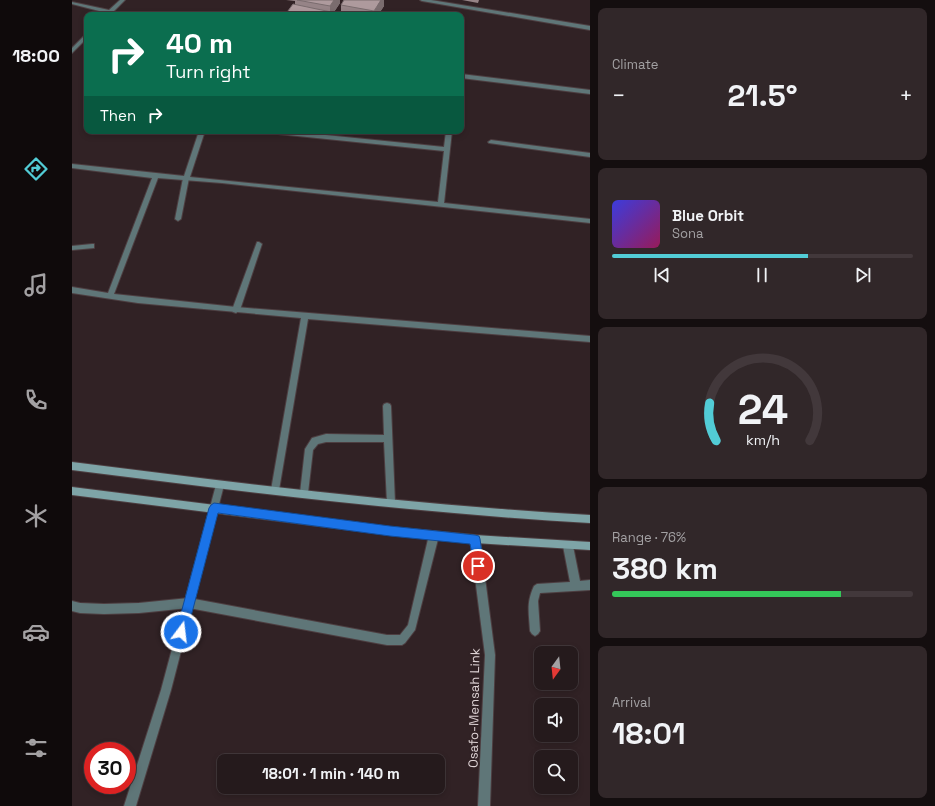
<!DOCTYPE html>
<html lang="en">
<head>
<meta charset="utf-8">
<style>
  body { margin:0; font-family:"Space Grotesk",sans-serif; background:#312729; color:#f1f3f6; height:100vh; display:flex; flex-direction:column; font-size:15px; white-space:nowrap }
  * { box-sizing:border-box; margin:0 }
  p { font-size:13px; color:#a3a1a3 }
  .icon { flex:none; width:22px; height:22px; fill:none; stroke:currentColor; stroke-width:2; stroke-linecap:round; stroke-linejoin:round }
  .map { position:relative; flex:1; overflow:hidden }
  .panel { display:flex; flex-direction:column; gap:8px; padding:8px; background:#140e0f; width:345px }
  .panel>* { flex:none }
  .top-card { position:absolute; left:12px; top:12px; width:380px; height:122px; border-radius:8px; box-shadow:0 2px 6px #0003,0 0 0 1px #42383b; background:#0b6e4f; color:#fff; overflow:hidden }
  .needle { width:26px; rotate:195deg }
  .tools { position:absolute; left:462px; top:646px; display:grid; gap:8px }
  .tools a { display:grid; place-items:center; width:44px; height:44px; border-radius:8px; background:#251a1c; box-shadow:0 2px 6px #0003,0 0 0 1px #42383b; font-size:20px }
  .speed { position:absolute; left:12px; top:742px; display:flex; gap:8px; font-size:20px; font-weight:700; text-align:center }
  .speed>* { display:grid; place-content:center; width:52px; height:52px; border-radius:50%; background:#251a1c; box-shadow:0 2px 6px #0003,0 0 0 1px #42383b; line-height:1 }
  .speed .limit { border:6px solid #d22; background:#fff; color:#111 }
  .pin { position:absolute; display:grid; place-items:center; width:34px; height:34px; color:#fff; margin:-17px; border:2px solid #fff; border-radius:50%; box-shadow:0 1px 4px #0007 }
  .me { position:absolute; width:44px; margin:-22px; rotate:15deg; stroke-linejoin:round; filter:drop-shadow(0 0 3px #0008) }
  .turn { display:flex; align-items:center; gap:14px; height:84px; padding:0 16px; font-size:18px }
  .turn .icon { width:52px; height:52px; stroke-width:2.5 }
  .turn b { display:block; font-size:28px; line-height:34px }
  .then { display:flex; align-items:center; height:38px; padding:0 16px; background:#0003; gap:8px; font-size:15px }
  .big { font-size:30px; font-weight:600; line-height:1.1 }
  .panel .card { flex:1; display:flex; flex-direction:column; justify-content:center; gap:6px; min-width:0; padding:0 14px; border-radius:8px; background:#312729 }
  .panel .dial { align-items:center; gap:0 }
  .dial svg { height:104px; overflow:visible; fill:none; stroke:#42383b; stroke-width:7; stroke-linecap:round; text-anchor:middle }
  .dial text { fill:#f1f3f6; stroke:none }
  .song { display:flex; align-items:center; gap:12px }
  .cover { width:48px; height:48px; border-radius:6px; background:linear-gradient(135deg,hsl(240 70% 55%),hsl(330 70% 35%)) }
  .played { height:4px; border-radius:2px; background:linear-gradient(90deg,#52ccd6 65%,#42383b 65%) }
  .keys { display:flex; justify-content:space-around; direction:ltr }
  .heat { display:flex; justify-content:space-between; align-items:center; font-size:22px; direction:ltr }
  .charge { height:6px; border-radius:3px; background:linear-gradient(90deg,#34c759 76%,#42383b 0) }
  .trip { position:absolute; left:145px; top:754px; width:228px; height:40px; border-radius:8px; background:#251a1c; box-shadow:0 2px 6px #0003,0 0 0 1px #42383b; font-weight:600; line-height:40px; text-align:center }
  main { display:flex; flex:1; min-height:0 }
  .tabs { display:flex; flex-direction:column; width:72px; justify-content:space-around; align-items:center; background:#0f0a0b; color:#a3a1a3 }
  .tabs .icon { width:28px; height:28px }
  .tabs .on { color:#52ccd6 }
  .tabs b { font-size:18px; color:#f1f3f6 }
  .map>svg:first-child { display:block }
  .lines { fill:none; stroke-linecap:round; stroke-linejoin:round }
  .lane-casing { stroke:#4d3e41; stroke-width:2 }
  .street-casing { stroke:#4d3e41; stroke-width:2 }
  .secondary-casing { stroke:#4d3e41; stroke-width:2 }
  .lane { fill:#5f7678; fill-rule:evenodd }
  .street { fill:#5f7678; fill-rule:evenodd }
  .secondary { fill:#7ea4a7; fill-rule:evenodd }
  .wall { fill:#968487 }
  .shaded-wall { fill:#7a6c6e }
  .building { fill:#ae9a9d; stroke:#7a6c6e }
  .route { fill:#1a73e8; stroke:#114b97 }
  .labels { text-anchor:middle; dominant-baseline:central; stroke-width:4; stroke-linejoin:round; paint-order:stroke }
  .near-street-label { font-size:13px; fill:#ded3d5; stroke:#312225 }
</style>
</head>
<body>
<main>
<nav class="tabs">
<b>18:00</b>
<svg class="icon on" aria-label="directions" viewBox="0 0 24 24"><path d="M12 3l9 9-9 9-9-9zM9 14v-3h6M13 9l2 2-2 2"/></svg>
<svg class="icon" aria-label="music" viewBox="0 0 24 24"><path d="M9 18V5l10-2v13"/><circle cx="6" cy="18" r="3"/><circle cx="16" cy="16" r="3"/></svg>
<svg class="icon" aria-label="phone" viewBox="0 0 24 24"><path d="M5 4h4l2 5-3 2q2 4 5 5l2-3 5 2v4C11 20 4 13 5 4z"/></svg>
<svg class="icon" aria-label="climate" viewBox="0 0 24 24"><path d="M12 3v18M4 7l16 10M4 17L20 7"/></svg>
<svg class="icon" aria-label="car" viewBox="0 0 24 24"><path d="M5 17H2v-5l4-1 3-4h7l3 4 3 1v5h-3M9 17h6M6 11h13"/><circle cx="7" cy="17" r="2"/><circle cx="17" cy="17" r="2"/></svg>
<svg class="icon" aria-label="filters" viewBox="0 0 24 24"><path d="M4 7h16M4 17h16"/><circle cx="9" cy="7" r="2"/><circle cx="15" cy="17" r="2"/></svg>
</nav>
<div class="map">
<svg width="518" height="806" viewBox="0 0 518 806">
  <rect width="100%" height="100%" fill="#312225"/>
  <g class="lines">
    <defs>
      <path id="lane" d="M419,140l99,13v4l-101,-14 -1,-1z
        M114,176l3,2 -8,41 -3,2 -3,-2 8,-41z
        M185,242h2l3,2 -22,66 -4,3 -3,-1 -1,-2z
        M20,244h2v4l-22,2v-4z
        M315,403l3,1 1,2 4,97 -1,3 -3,1 -3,-1 -1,-3 -3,-61h-58l-8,2 -5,6 -5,43 -1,3 -3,1 -3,-1 -1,-3 5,-44 7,-11 14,-4 58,1 -1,-29 1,-2z
        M362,531l3,1 2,3 -24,95 -10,13 -3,2h-15l-198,-37 -50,5 -35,1 -24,-1 -8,-2v-10l8,2 24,1 35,-1 50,-5 198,37h13l8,-10 21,-90 2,-3z
        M496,542l3,1 2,3 7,35 10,-1v10l-50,3 -2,8 2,30 -2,3 -3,2 -3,-2 -2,-3c-1,-18 -4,-28 4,-45l3,-2 33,-2 -7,-36 2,-3z"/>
      <path id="street" d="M48,0h5l-15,15h-6l3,-2 -35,-9v-2l37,8z
        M348,0h11l159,26v4l-168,-29z
        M15,33v5l-15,15v-5z
        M389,74l129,16v4l-129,-16z
        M127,131h6l-15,46 248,25 6,-51 -176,-18 -3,-2h21l158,16 2,-16h6l-8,72 146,16v4l-368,-40 -64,-5 -44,116 122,13 354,29v6l-282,-23 -29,171 -1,3 -3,1 -3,-1 -1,-3 30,-172 -163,-15 -66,-10v-6l36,6 44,-115 -80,-10v-4l112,12z
        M148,481l3,1 1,3 -53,205 -35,116h-12l37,-116 55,-205 1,-3z
        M403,535l3,1 2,3 15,116 -5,151h-12l7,-151 -15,-116 2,-3z"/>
      <path id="secondary" d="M0,462c172,22 344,43 518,53v8c-174,-10 -346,-31 -518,-53z
        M0,487l318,40 85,8 115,7v8l-115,-7 -85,-8 -318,-40z"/>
    </defs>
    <use href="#lane" class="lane-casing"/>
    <use href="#street" class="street-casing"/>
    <use href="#secondary" class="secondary-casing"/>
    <use href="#lane" class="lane"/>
    <use href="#street" class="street"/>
    <use href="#secondary" class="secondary"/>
  </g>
  <path class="wall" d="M214,0h54v3l-6,9 2,1v2h-51l10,-10v-4z
    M390,0h17l-1,3z
    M269,5l43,1 -6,9h-39l2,-2z"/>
  <path class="shaded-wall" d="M262,0h6v3l-8,12h-2v-9z
    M309,0h3v6l-6,9h-5l1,-4z"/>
  <path class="building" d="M225,0h37l-4,6z
    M272,0h37l-7,11 -33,-6z
    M221,4l43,9 -2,2h-28l1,-1 -1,1h-21z
    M269,13l12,2h-14z"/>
  <path class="route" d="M142,503l176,23 85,9 4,1 1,3 4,27 -2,3 -4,2 -3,-2 -5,-25 -80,-8 -172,-23 -31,119 -2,4 -4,2 -4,-2 -1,-4 33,-124 2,-3z"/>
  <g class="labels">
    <g class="near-street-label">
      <text transform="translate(402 708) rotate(-89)">Osafo-Mensah Link</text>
    </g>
  </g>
</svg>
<div class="tools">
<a><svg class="needle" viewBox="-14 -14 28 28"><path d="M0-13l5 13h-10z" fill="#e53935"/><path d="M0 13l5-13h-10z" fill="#a3a1a3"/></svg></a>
<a><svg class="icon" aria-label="sound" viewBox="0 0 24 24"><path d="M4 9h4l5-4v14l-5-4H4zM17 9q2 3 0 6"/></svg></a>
<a><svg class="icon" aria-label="search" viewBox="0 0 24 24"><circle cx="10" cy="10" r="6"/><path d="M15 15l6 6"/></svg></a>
</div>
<div class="speed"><div class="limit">30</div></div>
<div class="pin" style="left:406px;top:566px;background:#d93025"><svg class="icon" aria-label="arrive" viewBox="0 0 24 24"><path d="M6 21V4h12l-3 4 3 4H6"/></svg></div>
<svg class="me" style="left:109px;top:632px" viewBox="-20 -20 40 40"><circle r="17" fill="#1a73e8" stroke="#fff" stroke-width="3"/><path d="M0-11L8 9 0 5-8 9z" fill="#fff"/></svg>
<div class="trip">18:01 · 1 min · 140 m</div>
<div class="top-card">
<div class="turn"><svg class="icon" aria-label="right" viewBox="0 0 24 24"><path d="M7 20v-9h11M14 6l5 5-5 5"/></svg><div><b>40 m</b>Turn right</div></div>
<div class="then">Then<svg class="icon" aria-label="right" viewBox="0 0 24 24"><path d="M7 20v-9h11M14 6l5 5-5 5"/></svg></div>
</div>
</div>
<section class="panel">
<div class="card"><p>Climate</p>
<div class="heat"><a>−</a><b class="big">21.5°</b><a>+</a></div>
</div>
<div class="card">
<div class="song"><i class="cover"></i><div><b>Blue Orbit</b><p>Sona</p></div></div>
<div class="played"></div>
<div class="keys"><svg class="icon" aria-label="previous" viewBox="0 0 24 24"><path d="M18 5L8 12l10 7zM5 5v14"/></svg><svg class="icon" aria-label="pause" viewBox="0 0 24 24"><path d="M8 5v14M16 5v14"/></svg><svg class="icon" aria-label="next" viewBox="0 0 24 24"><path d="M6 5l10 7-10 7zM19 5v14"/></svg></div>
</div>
<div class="card dial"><svg viewBox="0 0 100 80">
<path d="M14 69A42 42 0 1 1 86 69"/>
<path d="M14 69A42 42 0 0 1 9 40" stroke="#52ccd6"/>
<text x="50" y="56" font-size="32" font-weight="700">24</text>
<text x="50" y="72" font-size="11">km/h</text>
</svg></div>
<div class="card"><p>Range · 76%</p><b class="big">380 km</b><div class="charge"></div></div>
<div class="card"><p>Arrival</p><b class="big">18:01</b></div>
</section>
</main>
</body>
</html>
